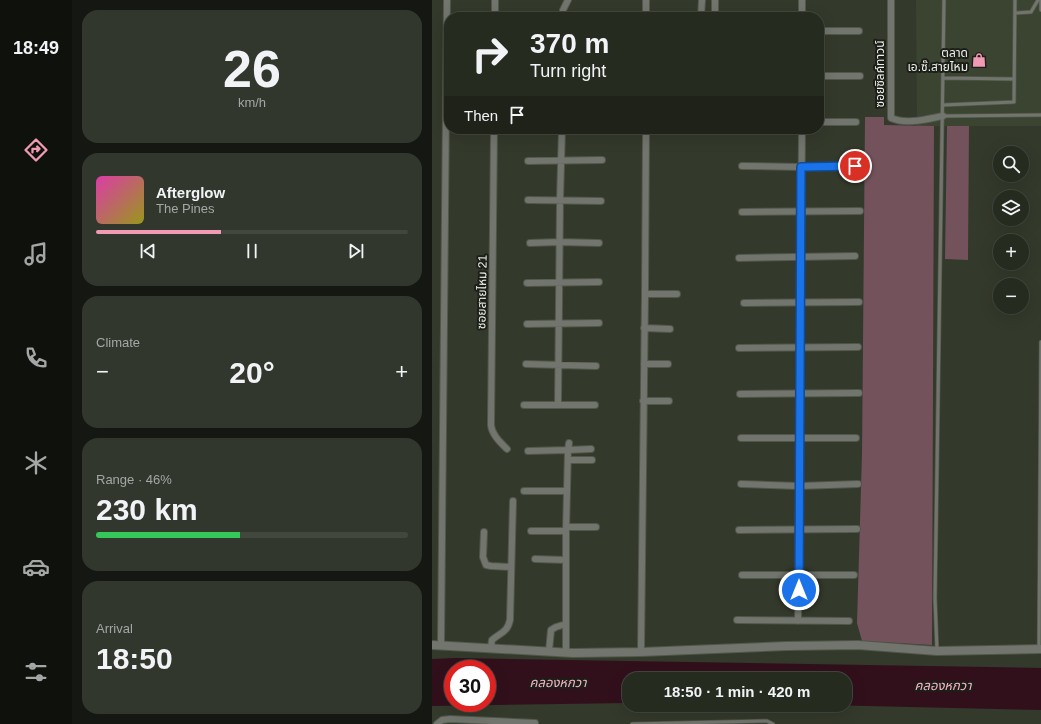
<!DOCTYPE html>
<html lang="en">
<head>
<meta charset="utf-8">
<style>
  body { margin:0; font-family:Arial,"Noto Sans Thai",sans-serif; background:#32372d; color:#f1f3f6; height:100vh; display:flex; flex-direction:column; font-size:15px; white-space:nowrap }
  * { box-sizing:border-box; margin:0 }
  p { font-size:13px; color:#a4a7a5 }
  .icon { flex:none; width:22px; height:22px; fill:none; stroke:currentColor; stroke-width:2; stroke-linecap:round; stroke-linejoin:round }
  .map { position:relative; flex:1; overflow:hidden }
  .drawer { display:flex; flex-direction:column; gap:10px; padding:10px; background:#151812; width:360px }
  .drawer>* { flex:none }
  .guide { position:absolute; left:12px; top:12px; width:380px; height:122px; border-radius:16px; box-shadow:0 4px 16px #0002,0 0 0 1px #42473e; background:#262b20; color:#f1f3f6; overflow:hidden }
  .fabs { position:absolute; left:561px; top:146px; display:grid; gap:8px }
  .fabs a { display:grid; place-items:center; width:36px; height:36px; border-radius:50%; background:#262b20; box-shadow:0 4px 16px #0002,0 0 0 1px #42473e; font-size:20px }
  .speed { position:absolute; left:12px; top:660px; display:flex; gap:8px; font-size:20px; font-weight:700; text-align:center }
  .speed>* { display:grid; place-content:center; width:52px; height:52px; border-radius:50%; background:#262b20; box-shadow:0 4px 16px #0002,0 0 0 1px #42473e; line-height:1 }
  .speed .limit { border:6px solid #d22; background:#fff; color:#111 }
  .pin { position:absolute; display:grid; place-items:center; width:34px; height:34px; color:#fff; margin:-17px; border:2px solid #fff; border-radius:50%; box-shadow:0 1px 4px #0007 }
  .me { position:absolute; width:44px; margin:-22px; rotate:0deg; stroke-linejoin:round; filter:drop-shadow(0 0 3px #0008) }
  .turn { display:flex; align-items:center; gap:14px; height:84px; padding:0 20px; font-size:18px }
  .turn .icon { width:52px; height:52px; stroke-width:2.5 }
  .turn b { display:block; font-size:28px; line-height:34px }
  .then { display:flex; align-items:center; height:38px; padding:0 20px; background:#0003; gap:8px; font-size:15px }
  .big { font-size:30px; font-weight:700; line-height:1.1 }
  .drawer .card { flex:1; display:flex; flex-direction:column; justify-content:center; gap:6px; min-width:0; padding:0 14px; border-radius:16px; background:#32372d }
  .drawer .dial { align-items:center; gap:0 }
  .dial b { font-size:52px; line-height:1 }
  .song { display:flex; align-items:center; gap:12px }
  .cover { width:48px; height:48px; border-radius:6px; background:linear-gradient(135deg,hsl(320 70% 55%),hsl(60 70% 35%)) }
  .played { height:4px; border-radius:2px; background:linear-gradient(90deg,#f09ab4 40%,#42473e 40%) }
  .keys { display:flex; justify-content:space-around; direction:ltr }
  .heat { display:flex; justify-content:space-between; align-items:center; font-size:22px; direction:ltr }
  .charge { height:6px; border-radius:3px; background:linear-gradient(90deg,#34c759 46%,#42473e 0) }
  .trip { position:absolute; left:190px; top:672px; width:230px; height:40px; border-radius:16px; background:#262b20; box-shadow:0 4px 16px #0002,0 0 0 1px #42473e; font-weight:700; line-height:40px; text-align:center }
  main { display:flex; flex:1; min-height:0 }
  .tab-bar { display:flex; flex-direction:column; width:72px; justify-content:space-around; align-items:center; background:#0f110d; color:#a4a7a5 }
  .tab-bar .icon { width:28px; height:28px }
  .tab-bar .on { color:#f09ab4 }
  .tab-bar b { font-size:18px; color:#f1f3f6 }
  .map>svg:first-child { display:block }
  .built { fill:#3b4430 }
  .green { fill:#73525b }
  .water { fill:#31101c; fill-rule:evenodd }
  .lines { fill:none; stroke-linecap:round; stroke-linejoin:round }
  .service-casing { stroke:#515749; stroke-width:4.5 }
  .minor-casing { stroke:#515749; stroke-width:8 }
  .tertiary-casing { stroke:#515749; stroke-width:10 }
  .service { stroke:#72756e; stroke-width:3 }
  .minor { stroke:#72756e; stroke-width:6 }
  .tertiary { stroke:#72756e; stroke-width:8 }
  .route-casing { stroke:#114b97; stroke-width:10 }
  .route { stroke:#1a73e8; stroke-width:7 }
  .labels { text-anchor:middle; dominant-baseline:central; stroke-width:4; stroke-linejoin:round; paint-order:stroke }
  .poi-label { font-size:12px; fill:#eef2e9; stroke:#1c1f19; text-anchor:end }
  .street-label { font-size:12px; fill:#eef2e9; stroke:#1c1f19 }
  .water-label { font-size:13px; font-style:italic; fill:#f9b2c7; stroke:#1c1f19 }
</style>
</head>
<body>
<main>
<nav class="tab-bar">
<b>18:49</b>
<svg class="icon on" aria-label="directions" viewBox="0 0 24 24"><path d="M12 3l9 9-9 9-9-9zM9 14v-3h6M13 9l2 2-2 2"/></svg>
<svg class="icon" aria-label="music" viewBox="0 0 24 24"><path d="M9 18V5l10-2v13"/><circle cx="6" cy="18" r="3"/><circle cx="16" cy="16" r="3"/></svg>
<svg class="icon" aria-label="phone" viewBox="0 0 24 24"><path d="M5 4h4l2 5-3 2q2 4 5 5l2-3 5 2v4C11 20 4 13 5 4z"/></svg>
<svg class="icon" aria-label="climate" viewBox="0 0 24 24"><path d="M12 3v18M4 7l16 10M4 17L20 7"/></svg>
<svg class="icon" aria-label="car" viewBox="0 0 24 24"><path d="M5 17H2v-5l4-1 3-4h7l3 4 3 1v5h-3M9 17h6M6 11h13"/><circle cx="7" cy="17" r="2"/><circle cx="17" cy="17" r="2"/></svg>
<svg class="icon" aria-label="filters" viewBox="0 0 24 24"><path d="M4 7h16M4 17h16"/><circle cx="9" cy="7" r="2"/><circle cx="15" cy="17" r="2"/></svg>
</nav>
<section class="drawer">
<div class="card dial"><b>26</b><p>km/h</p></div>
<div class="card">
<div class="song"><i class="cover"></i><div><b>Afterglow</b><p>The Pines</p></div></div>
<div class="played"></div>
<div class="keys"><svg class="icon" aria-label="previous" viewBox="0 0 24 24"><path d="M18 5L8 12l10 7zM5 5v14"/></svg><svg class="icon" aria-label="pause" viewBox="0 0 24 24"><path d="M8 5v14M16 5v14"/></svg><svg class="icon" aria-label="next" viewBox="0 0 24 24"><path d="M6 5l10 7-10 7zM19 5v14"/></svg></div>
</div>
<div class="card"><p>Climate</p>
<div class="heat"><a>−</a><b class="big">20°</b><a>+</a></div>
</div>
<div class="card"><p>Range · 46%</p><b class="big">230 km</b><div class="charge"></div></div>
<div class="card"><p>Arrival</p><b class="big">18:50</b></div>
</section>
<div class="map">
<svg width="609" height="724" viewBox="0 0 609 724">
  <rect width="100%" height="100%" fill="#33392b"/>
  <path class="built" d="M484,0h125v126h-124z"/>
  <path class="green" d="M433,117h19v8l50,1 -2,519 -70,-4 -5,-18 5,-169z
    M515,126h22l-1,134 -23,-1z"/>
  <path class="water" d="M24,658l585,10v42l-216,-5h20v-26h-216v24l-197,3v-47zM21,669h34v34h-34z"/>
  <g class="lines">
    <defs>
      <path id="service" d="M609,0v10
        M583,13l16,-1 7,-12
        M511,78l71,1
        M511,105l71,-3 1,-102
        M511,116l98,-1
        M607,648l2,-306
        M505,650l-2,-52 2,-130 7,-468
        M200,724l135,-3 6,3"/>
      <path id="minor" d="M459,0v118c16,7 36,1 52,-2
        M63,17v-17
        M131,17v-7l5,-10
        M214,17v-17
        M269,17l1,-17
        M283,17v-17
        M370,17v-17
        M387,31h40
        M387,76h41
        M387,122h37
        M62,129l-3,296c1,10 10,18 16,24
        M96,161l74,-1
        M310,166l59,1 54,-1
        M96,200l73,1
        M310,212l118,-1
        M98,243l29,-1 40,1
        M307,258l116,-2
        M95,283l72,-1
        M213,294h32
        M312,303l115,-1
        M95,324l72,-1
        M212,328l26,1
        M307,348l119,-1
        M94,364l70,2
        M212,364h24
        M308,394l119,-1
        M211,401h26
        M92,405h71
        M126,405l2,-205 2,-71
        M309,438h115
        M137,443l-1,7 23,-1
        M96,451l40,-1 -2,81v121
        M136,460h24
        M309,484l58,2 59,-2
        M92,491h43
        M134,527h30
        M307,530l118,-1
        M99,531h35
        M52,532l-1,25 3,8 5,1 20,1
        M103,559l31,1
        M310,575h112
        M305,620l112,1
        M366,621l4,-492
        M9,645l6,-645
        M59,648l1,-8c9,-8 15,-7 18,-20l3,-119
        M117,651l2,-21 5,-3 10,-3
        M209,652l4,-358 1,-165
        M5,724l5,-4 8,-1 85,4"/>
      <path id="tertiary" d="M0,645l141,8 68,-1 146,-6 71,-1 79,6 104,-2"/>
    </defs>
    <use href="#service" class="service-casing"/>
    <use href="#minor" class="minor-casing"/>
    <use href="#tertiary" class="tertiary-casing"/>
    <use href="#service" class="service"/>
    <use href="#minor" class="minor"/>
    <use href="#tertiary" class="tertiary"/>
  </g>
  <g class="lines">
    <defs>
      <path id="route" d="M367,590l2,-423 54,-1"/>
    </defs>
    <use href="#route" class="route-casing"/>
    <use href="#route" class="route"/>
  </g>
  <defs>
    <symbol id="shop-bare" viewBox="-9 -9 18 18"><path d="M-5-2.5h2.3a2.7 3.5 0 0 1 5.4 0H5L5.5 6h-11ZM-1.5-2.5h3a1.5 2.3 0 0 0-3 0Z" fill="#f09ab4" stroke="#1c1f19" stroke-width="2.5" paint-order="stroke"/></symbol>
  </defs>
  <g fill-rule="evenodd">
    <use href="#shop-bare" x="537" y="50" width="20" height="20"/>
  </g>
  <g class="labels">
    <g class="poi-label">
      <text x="536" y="53">ตลาด<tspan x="536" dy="14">เอ.ซ๊.สายไหม</tspan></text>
    </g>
    <g class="street-label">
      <text transform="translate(448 74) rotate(-90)">ซอยซิลค์ทาวน์</text>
      <text transform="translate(50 292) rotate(-89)">ซอยสายไหม 21</text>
    </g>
    <g class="water-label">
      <text x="126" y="682">คลองหกวา</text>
      <text x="511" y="685">คลองหกวา</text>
    </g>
  </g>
</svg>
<div class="fabs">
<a><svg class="icon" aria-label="search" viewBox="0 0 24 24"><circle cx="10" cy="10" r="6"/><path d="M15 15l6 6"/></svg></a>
<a><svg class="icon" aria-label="layers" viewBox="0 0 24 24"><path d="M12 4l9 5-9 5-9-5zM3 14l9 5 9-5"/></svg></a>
<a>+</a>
<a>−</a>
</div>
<div class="speed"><div class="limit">30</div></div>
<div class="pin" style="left:423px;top:166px;background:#d93025"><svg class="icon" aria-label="arrive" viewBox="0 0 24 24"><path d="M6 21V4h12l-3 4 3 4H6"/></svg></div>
<svg class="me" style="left:367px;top:590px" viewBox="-20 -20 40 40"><circle r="17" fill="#1a73e8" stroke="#fff" stroke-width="3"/><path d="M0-11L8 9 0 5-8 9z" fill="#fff"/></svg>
<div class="trip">18:50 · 1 min · 420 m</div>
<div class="guide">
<div class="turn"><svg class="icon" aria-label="right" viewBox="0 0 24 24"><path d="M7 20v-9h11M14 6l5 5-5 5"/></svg><div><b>370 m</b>Turn right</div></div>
<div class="then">Then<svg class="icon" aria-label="arrive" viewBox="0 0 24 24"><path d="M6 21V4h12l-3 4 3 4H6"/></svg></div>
</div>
</div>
</main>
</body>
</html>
